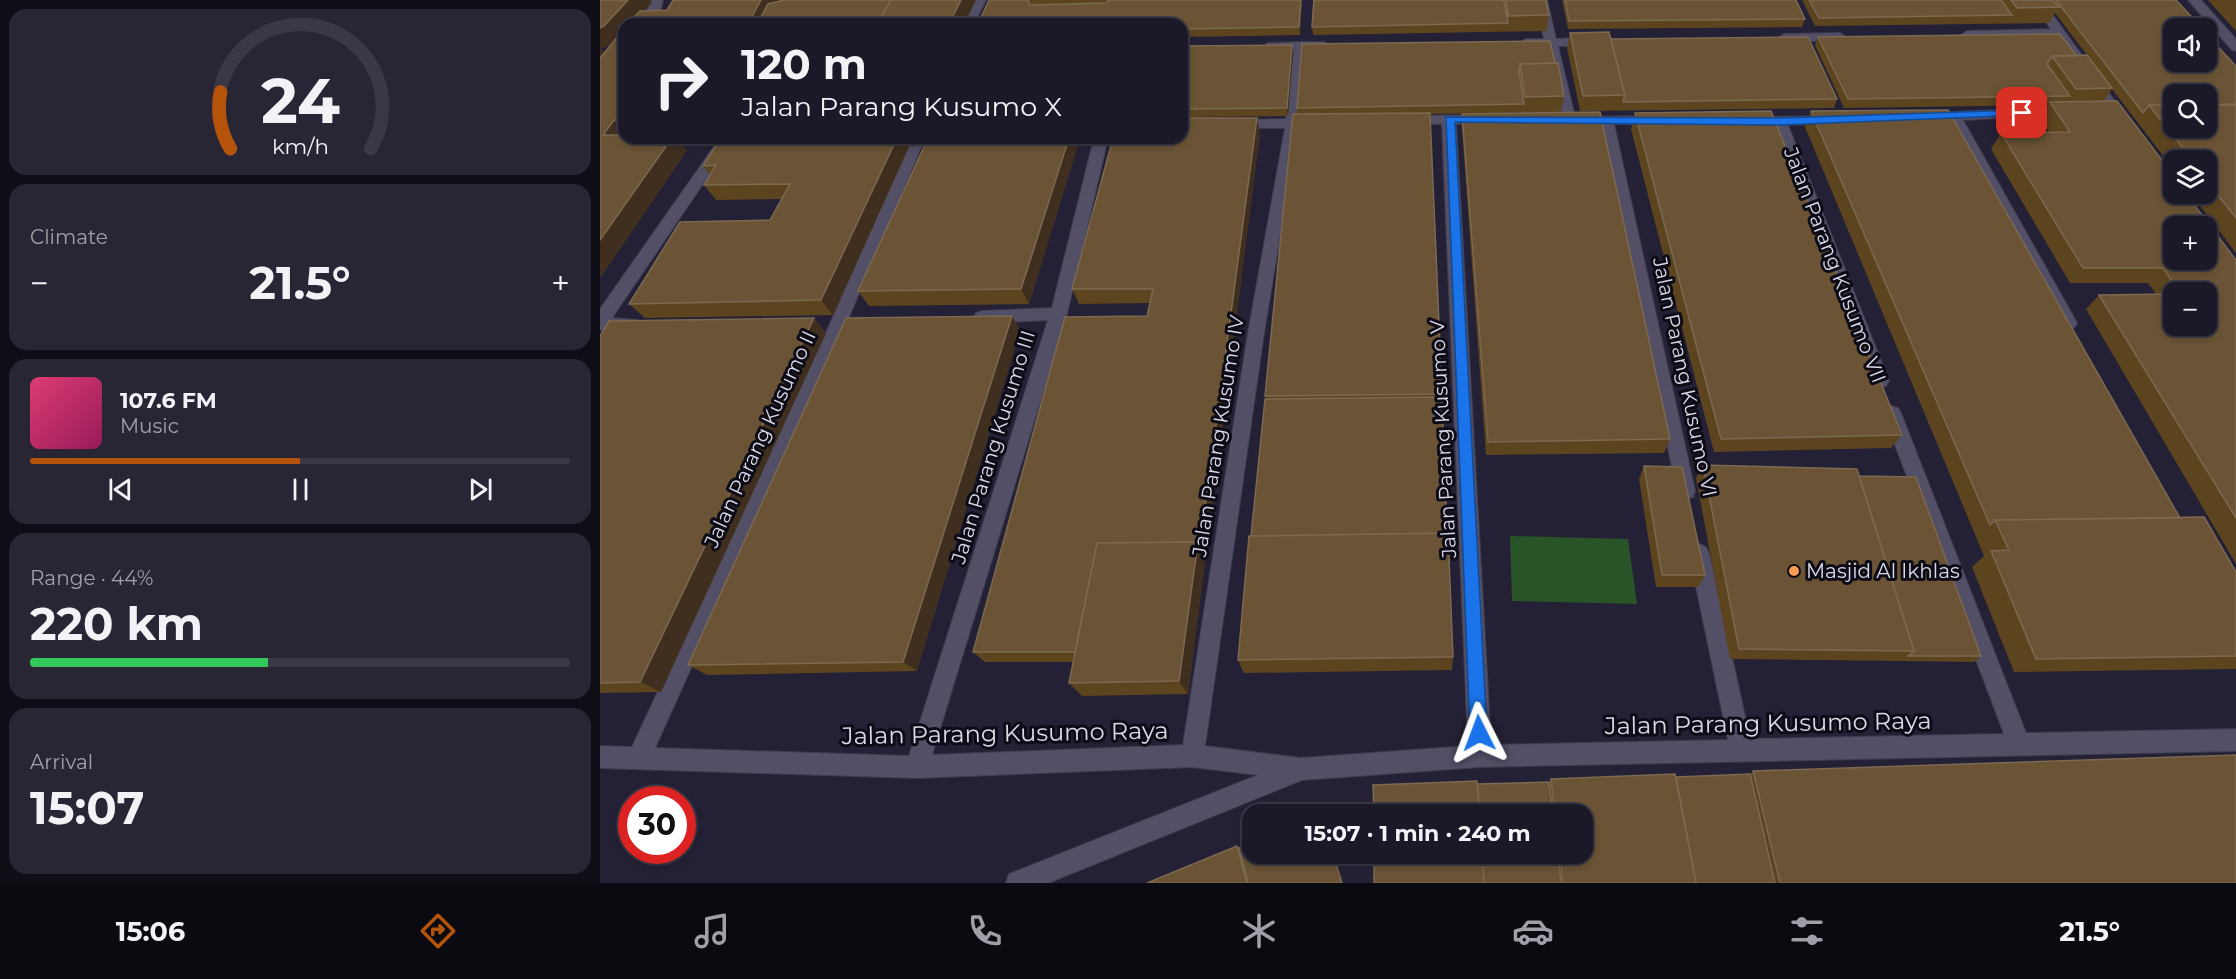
<!DOCTYPE html>
<html lang="en">
<head>
<meta charset="utf-8">
<style>
  body { margin:0; font-family:Montserrat,sans-serif; background:#282634; color:#f1f3f6; height:100vh; display:flex; flex-direction:column; font-size:22px; white-space:nowrap }
  * { box-sizing:border-box; margin:0 }
  p { font-size:20px; color:#a0a0a8 }
  .icon { flex:none; width:33px; height:33px; fill:none; stroke:currentColor; stroke-width:2; stroke-linecap:round; stroke-linejoin:round }
  .map { position:relative; flex:1; overflow:hidden }
  .panel { display:flex; flex-direction:column; gap:9px; padding:9px; background:#0f0e16; width:600px }
  .panel>* { flex:none }
  .banner { position:absolute; left:18px; top:18px; width:570px; height:126px; border-radius:18px; box-shadow:0 3px 9px #0003,0 0 0 2px #393845; background:#1b1928; color:#f1f3f6; overflow:hidden }
  .fabs { position:absolute; left:1563px; top:18px; display:grid; gap:12px }
  .fabs a { display:grid; place-items:center; width:54px; height:54px; border-radius:12px; background:#1b1928; box-shadow:0 3px 9px #0003,0 0 0 2px #393845; font-size:30px }
  .speed { position:absolute; left:18px; top:786px; display:flex; gap:12px; font-size:30px; font-weight:700; text-align:center }
  .speed>* { display:grid; place-content:center; width:78px; height:78px; border-radius:50%; background:#1b1928; box-shadow:0 3px 9px #0003,0 0 0 2px #393845; line-height:1 }
  .speed .limit { border:9px solid #d22; background:#fff; color:#111 }
  .pin { position:absolute; display:grid; place-items:center; width:51px; height:51px; color:#fff; margin:-26px; border-radius:12px; box-shadow:0 3px 9px #0006 }
  .me { position:absolute; width:66px; margin:-33px; rotate:357deg; stroke-linejoin:round; filter:drop-shadow(0 0 4px #0008) }
  .turn { display:flex; align-items:center; gap:21px; height:126px; padding:0 24px; font-size:27px }
  .turn .icon { width:78px; height:78px; stroke-width:2.5 }
  .turn b { display:block; font-size:42px; line-height:51px }
  .big { font-size:45px; font-weight:700; line-height:1.1 }
  .panel .tile { flex:1; display:flex; flex-direction:column; justify-content:center; gap:9px; min-width:0; padding:0 21px; border-radius:18px; background:#282634 }
  .panel .dial { align-items:center; gap:0 }
  .dial svg { height:156px; overflow:visible; fill:none; stroke:#393845; stroke-width:7; stroke-linecap:round; text-anchor:middle }
  .dial text { fill:#f1f3f6; stroke:none }
  .song { display:flex; align-items:center; gap:18px }
  .cover { width:72px; height:72px; border-radius:9px; background:linear-gradient(135deg,hsl(340 70% 55%),hsl(330 70% 35%)) }
  .played { height:6px; border-radius:3px; background:linear-gradient(90deg,#b45309 50%,#393845 50%) }
  .keys { display:flex; justify-content:space-around; direction:ltr }
  .heat { display:flex; justify-content:space-between; align-items:center; font-size:33px; direction:ltr }
  .charge { height:9px; border-radius:4px; background:linear-gradient(90deg,#34c759 44%,#393845 0) }
  .trip { position:absolute; left:642px; top:804px; width:351px; height:60px; border-radius:18px; background:#1b1928; box-shadow:0 3px 9px #0003,0 0 0 2px #393845; font-weight:700; line-height:60px; text-align:center }
  .menu { display:flex; height:96px; justify-content:space-around; align-items:center; background:#0b0a10; color:#a0a0a8 }
  .menu .icon { width:42px; height:42px }
  .menu .current { color:#b45309 }
  .menu b { font-size:27px; color:#f1f3f6 }
  main { display:flex; flex:1; min-height:0 }
  .map>svg:first-child { display:block }
  .green { fill:#285427 }
  .lines { fill:none; stroke-linecap:round; stroke-linejoin:round }
  .minor-casing { stroke:#3e3c4e; stroke-width:2 }
  .minor { fill:#524f67; fill-rule:evenodd }
  .wall { fill:#5c441f; fill-rule:evenodd }
  .shaded-wall { fill:#402f1f }
  .building { fill:#6a5435; stroke:#7c6951; stroke-width:1.5; fill-rule:evenodd }
  .route { fill:#1a73e8; stroke:#114b97; stroke-width:1.5 }
  .poi-dot { fill:#fd9d54; stroke:#0d0c16; stroke-width:2 }
  .labels { text-anchor:middle; dominant-baseline:central; stroke-width:6; stroke-linejoin:round; paint-order:stroke }
  .street-label { font-size:20px; fill:#dad9e8; stroke:#0d0c16 }
  .poi-label { font-size:20px; fill:#dad9e8; stroke:#0d0c16; text-anchor:start }
  .near-street-label { font-size:24px; fill:#dad9e8; stroke:#0d0c16 }
</style>
</head>
<body>
<main>
<section class="panel">
<div class="tile dial"><svg viewBox="0 0 100 80">
<path d="M14 69A42 42 0 1 1 86 69"/>
<path d="M14 69A42 42 0 0 1 9 40" stroke="#b45309"/>
<text x="50" y="56" font-size="32" font-weight="700">24</text>
<text x="50" y="72" font-size="11">km/h</text>
</svg></div>
<div class="tile"><p>Climate</p>
<div class="heat"><a>−</a><b class="big">21.5°</b><a>+</a></div>
</div>
<div class="tile">
<div class="song"><i class="cover"></i><div><b>107.6 FM</b><p>Music</p></div></div>
<div class="played"></div>
<div class="keys"><svg class="icon" aria-label="previous" viewBox="0 0 24 24"><path d="M18 5L8 12l10 7zM5 5v14"/></svg><svg class="icon" aria-label="pause" viewBox="0 0 24 24"><path d="M8 5v14M16 5v14"/></svg><svg class="icon" aria-label="next" viewBox="0 0 24 24"><path d="M6 5l10 7-10 7zM19 5v14"/></svg></div>
</div>
<div class="tile"><p>Range · 44%</p><b class="big">220 km</b><div class="charge"></div></div>
<div class="tile"><p>Arrival</p><b class="big">15:07</b></div>
</section>
<div class="map">
<svg width="1636" height="883" viewBox="0 0 1636 883">
  <rect width="100%" height="100%" fill="#242136"/>
  <path class="green" d="M910,536l118,3 9,65 -125,-3z"/>
  <g class="lines">
    <defs>
      <path id="minor" d="M51,0h12l-2,8 -13,16h-13l14,-17z
        M374,0h12l-12,24h-12z
        M935,0h12l9,39 35,-1 6,4 -6,4h-33l17,71 83,-1 7,4 -7,4h-44l81,367 -2,6 -7,2 -7,-2 -2,-6 -77,-367 -36,-1 -18,-77 -20,1 -6,-4 6,-4h18z
        M1430,0h12l85,118 2,3 -2,3h-10l-61,-87 -89,2 -6,-4 6,-4 84,-2z
        M1588,0h13l35,39v12l-4,-1z
        M1240,33l6,4 -2,3 -60,2 -6,-4 6,-4z
        M701,42h23l6,4 -6,4h-17l-8,69h17l7,4 -7,4h-18l-34,206 -59,413 96,12 167,-12 -26,-622h-35l-7,-4 7,-4 80,-1 7,4 -2,3 -36,2 35,621 237,-5 -39,-187 3,-6 7,-3 7,3 3,6 41,186 254,-5 -121,-321 3,-5 6,-2 6,2 3,5 125,320 210,-4v22l-756,16 -178,13 -254,103h-42l3,-9 249,-99 -66,-8 -275,11 -317,-10v-22l32,1 198,-423 81,-186h14l-79,186 -191,424 254,8 139,-436 -66,3 -6,-2 -2,-4 2,-4 6,-2 70,-3 42,-170h14l-41,176 -135,441 251,-10 65,-412 37,-205h-52l-7,-4 7,-4 53,-1 8,-69 -26,1 -6,-4 6,-4z
        M1466,107l7,4 -2,3 -108,6 114,203 -2,4 -6,2 -6,-2 -113,-207 -21,1 -7,-4 7,-4z
        M1232,116l7,4 -2,3 -49,2 101,256 -3,5 -6,2 -6,-2 -3,-5 -96,-256h-23l-7,-4 7,-4z
        M120,138h14l-122,180 25,2 2,4 -2,4 -37,2v-21z"/>
    </defs>
    <use href="#minor" class="minor-casing"/>
    <use href="#minor" class="minor"/>
  </g>
  <path class="wall" d="M0,0h50l2,2 -8,9 23,-1 6,-10h106v1l197,-1 -12,24h-340v114l63,12 -87,128zM11,44l-7,9 -4,-5 6,-1z
    M389,0h313l-2,35 -118,2v-13z
    M713,0h233l3,15 -2,16 -234,4 -1,-8z
    M962,0h234l9,19 -3,8 -234,2z
    M1202,0h374l60,66v187l-45,-59h15v-34h-32v10l-62,-81 -9,13 133,158v304l-150,-255 13,-14 57,-1 -8,-11h-78l-79,-134 10,-16 48,-1 -9,-14 8,-13 -204,3 -29,-63 3,-8 259,19 10,-1 -32,-42 -6,10 -234,3zM1574,292h32l-32,34z
    M1608,0h28v31z
    M970,33l41,6 226,60 -3,9 -254,3 -13,-63z
    M702,44l253,19 9,33 -3,16 -131,2 23,543 -1,13 -208,3 -6,-13 28,-261 -1,-3 32,-282v-6z
    M582,46l111,7 -5,63 -106,1z
    M1211,111l369,407 56,54v97l-222,3 -42,-105 12,-11 -179,-429z
    M1035,113l267,322 -11,13 -177,4 -83,-323z
    M862,114l208,325 -6,14 -178,2 -24,-326z
    M657,118l3,15 -72,561 -106,2 -13,-13 4,-21h-88l-12,-10 174,-336 3,-13 -71,1 -7,-15z
    M121,138h192l-80,177 -188,3 -16,-14 141,-84 12,-21 -66,1 -12,-15 6,-10 -7,-9z
    M328,138h152l-51,166 -160,2 -11,-15z
    M412,316l8,15 -103,340 -210,4 -19,-10z
    M214,318l12,15 -165,359 -61,1v-357z
    M1103,465l156,11 122,180 -7,6 -244,-3 -34,-181z
    M1044,466l61,109 -7,12h-42l-17,-108z
    M1153,771l483,112h-862v-29h208v-40h-208l103,-30 72,-2 2,-3 125,-2 74,-3z"/>
  <path class="shaded-wall" d="M28,0h22l2,2 -20,22h-8v9l-7,9 -11,5 -6,1 5,5 -5,5v-30z
    M161,0h18l-2,11 -11,13h-18z
    M361,0h15l-12,24h-15z
    M701,0h1l-2,35 -1,-8z
    M692,45l1,8 -5,63 -1,-8z
    M657,118l3,15 -72,561 -9,-13z
    M14,120l10,11v7l-21,-3z
    M72,138h5l10,12 -87,128v-38z
    M297,138h16l-80,177 -12,-15z
    M469,138h11l-51,166 -8,-15z
    M412,316l8,15 -103,340 -14,-9z
    M214,318l12,15 -165,359 -21,-10z
    M637,846l7,7 8,30h-5z"/>
  <path class="building" d="M0,0h28l-24,26 -4,2z
    M73,0h88l-13,24h3h-123l12,-13 27,-1z
    M184,0h107l-14,24h-120l11,-20z
    M291,0h70l-12,24h-72z
    M389,0h39l2,5 77,-2 1,-3h193l-2,27 -117,2v-5h-204z
    M714,0h190l4,23 -196,4z
    M906,0h40l3,15 -41,1z
    M965,0h231l9,19 -236,2z
    M1209,0h192l11,15 -193,3z
    M1411,0h42l6,7 -42,1z
    M1456,0h120l26,28h-28v34h32v-28l30,32v38l-30,1v-11h-32v11h-25l-6,8z
    M24,29v91h-10l-11,15h21v3h48l-72,102v-182z
    M1009,32l16,63 -42,1 -13,-63z
    M1460,34l17,22h-25l-5,8 23,32 -222,3 -30,-62z
    M1208,37l29,62 -214,3 2,-7 -14,-56z
    M950,41l5,22 -35,1 -1,7 5,33 -227,4 5,-64z
    M692,45l-5,63 -105,1v-63z
    M1487,55l25,33 -36,1 -24,-33z
    M958,63l6,33 -39,1 -5,-33z
    M1517,101l57,75v18h12l50,66v258l-137,-223 75,-1v32h32v-34h-27l-16,-24h-80l-82,-135 69,-1 -20,-30zM1574,226h32v34h-32z
    M1549,105h25v23h32v-23h30v113l-30,-38v-20h-14z
    M1348,110l232,408 -185,2 -5,5 -179,-414z
    M1171,111l131,324 -181,4 -86,-326z
    M1000,112l70,327 -182,3 -26,-328z
    M830,113l12,281 -177,2 28,-282z
    M582,118h75l-57,428 -2,-4 -101,1 -22,109h-102l92,-335 82,-1 6,-27h-81l41,-151h69z
    M121,138h176l-76,162 -192,4 51,-82 90,-2 20,-36 -86,1 12,-20 -13,1z
    M328,138h141l-48,151 -163,2z
    M412,316l-109,346 -215,3 158,-347z
    M214,318l-174,364 -40,1v-347l9,-15z
    M842,397l5,136 -196,3 14,-137z
    M1103,465l154,4 57,182 -175,-2z
    M1044,466l38,1 23,108h-43z
    M1259,476l57,1 65,179h-73l6,-5z
    M1604,517l32,55v84l-200,3 -45,-108 18,-1 -14,-30z
    M848,533l5,124 -215,3 11,-124z
    M598,542l-19,139 -110,2 28,-140z
    M1636,755v128h-456l-27,-112z
    M1075,774l21,109h-133l-3,-29h22v-40h-27l-4,-35z
    M1150,774l25,109h-79l-20,-106z
    M877,781l3,33h-106l-1,-29z
    M949,782l4,32h-73l-3,-30z
    M652,842v12h81l9,29h-94l-9,-35z
    M637,846l10,37h-100z
    M774,854h108l2,29h-110z
    M882,854h76l3,29h-77z"/>
  <path class="route" d="M1422,110l4,1v4l-246,10 -325,-3 32,611 -2,6 -6,2 -6,-2 -3,-6 -24,-616 334,1z"/>
  <circle class="poi-dot" cx="1194" cy="571" r="6"/>
  <g class="labels">
    <g class="street-label">
      <text transform="translate(1235 265) rotate(69)">Jalan Parang Kusumo VII</text>
      <text transform="translate(1085 377) rotate(78)">Jalan Parang Kusumo VI</text>
      <text transform="translate(618 436) rotate(-81)">Jalan Parang Kusumo IV</text>
      <text transform="translate(160 439) rotate(-65)">Jalan Parang Kusumo II</text>
      <text transform="translate(843 439) rotate(-93)">Jalan Parang Kusumo V</text>
      <text transform="translate(393 447) rotate(-73)">Jalan Parang Kusumo III</text>
    </g>
    <g class="poi-label">
      <text x="1206" y="571">Masjid Al Ikhlas</text>
    </g>
    <g class="near-street-label">
      <text transform="translate(1168 723) rotate(-1)">Jalan Parang Kusumo Raya</text>
      <text transform="translate(405 733) rotate(-1)">Jalan Parang Kusumo Raya</text>
    </g>
  </g>
</svg>
<div class="fabs">
<a><svg class="icon" aria-label="sound" viewBox="0 0 24 24"><path d="M4 9h4l5-4v14l-5-4H4zM17 9q2 3 0 6"/></svg></a>
<a><svg class="icon" aria-label="search" viewBox="0 0 24 24"><circle cx="10" cy="10" r="6"/><path d="M15 15l6 6"/></svg></a>
<a><svg class="icon" aria-label="layers" viewBox="0 0 24 24"><path d="M12 4l9 5-9 5-9-5zM3 14l9 5 9-5"/></svg></a>
<a>+</a>
<a>−</a>
</div>
<div class="speed"><div class="limit">30</div></div>
<div class="pin" style="left:1422px;top:113px;background:#d93025"><svg class="icon" aria-label="arrive" viewBox="0 0 24 24"><path d="M6 21V4h12l-3 4 3 4H6"/></svg></div>
<svg class="me" style="left:879px;top:733px" viewBox="-20 -20 40 40"><path d="M0-17L14 15 0 8-14 15z" fill="#1a73e8" stroke="#fff" stroke-width="4"/></svg>
<div class="trip">15:07 · 1 min · 240 m</div>
<div class="banner">
<div class="turn"><svg class="icon" aria-label="right" viewBox="0 0 24 24"><path d="M7 20v-9h11M14 6l5 5-5 5"/></svg><div><b>120 m</b>Jalan Parang Kusumo X</div></div>
</div>
</div>
</main>
<nav class="menu">
<b>15:06</b>
<svg class="icon current" aria-label="directions" viewBox="0 0 24 24"><path d="M12 3l9 9-9 9-9-9zM9 14v-3h6M13 9l2 2-2 2"/></svg>
<svg class="icon" aria-label="music" viewBox="0 0 24 24"><path d="M9 18V5l10-2v13"/><circle cx="6" cy="18" r="3"/><circle cx="16" cy="16" r="3"/></svg>
<svg class="icon" aria-label="phone" viewBox="0 0 24 24"><path d="M5 4h4l2 5-3 2q2 4 5 5l2-3 5 2v4C11 20 4 13 5 4z"/></svg>
<svg class="icon" aria-label="climate" viewBox="0 0 24 24"><path d="M12 3v18M4 7l16 10M4 17L20 7"/></svg>
<svg class="icon" aria-label="car" viewBox="0 0 24 24"><path d="M5 17H2v-5l4-1 3-4h7l3 4 3 1v5h-3M9 17h6M6 11h13"/><circle cx="7" cy="17" r="2"/><circle cx="17" cy="17" r="2"/></svg>
<svg class="icon" aria-label="filters" viewBox="0 0 24 24"><path d="M4 7h16M4 17h16"/><circle cx="9" cy="7" r="2"/><circle cx="15" cy="17" r="2"/></svg>
<b>21.5°</b>
</nav>
</body>
</html>
